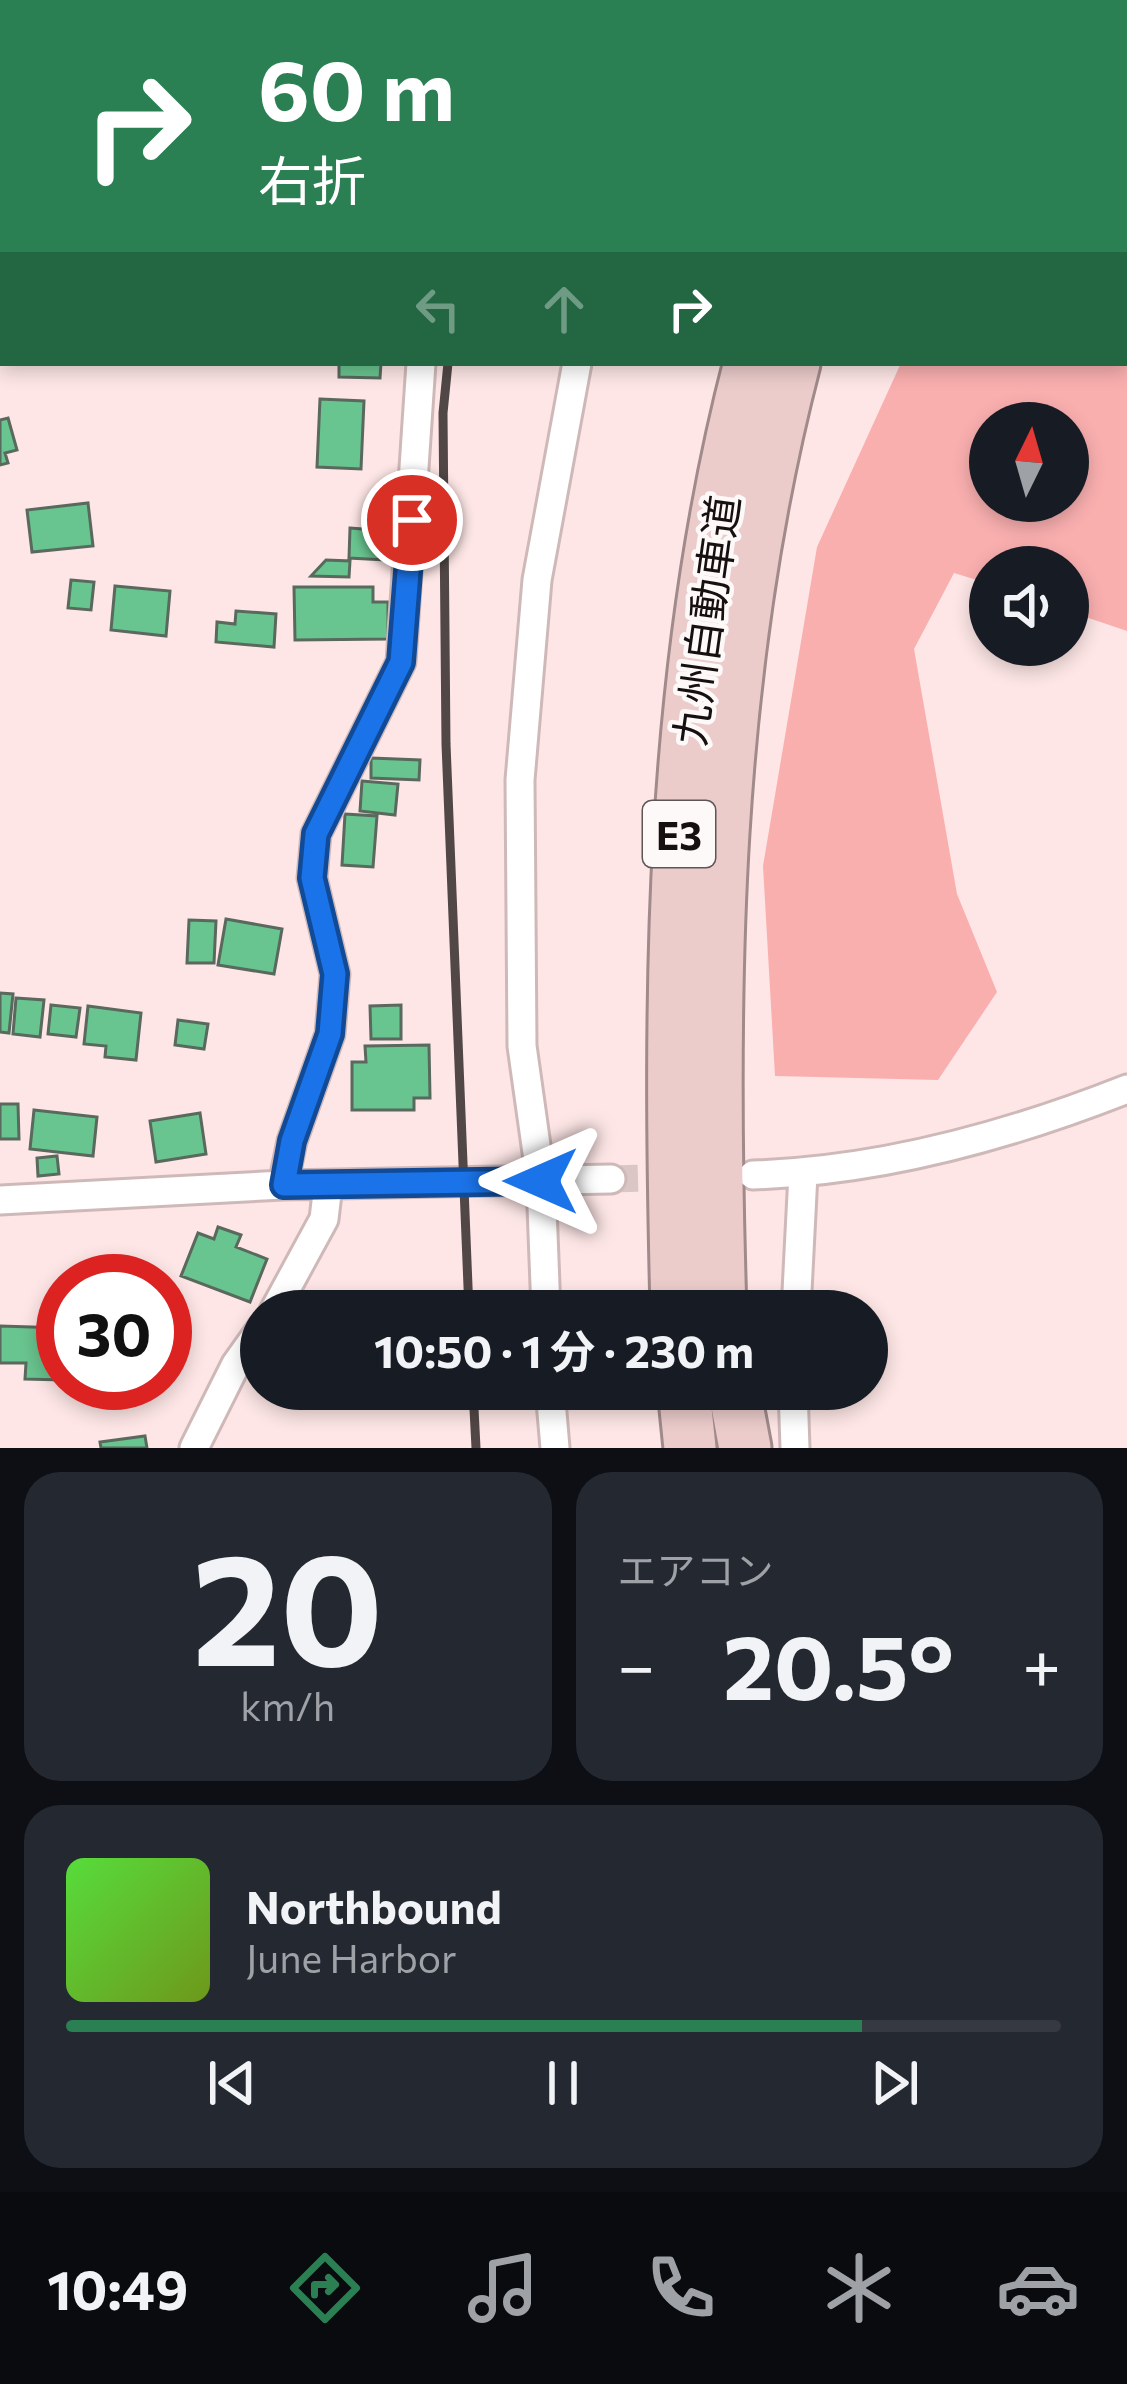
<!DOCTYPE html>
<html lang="ja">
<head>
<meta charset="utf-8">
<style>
  body { margin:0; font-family:Commissioner,"Noto Sans JP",sans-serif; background:#242831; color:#f1f3f6; height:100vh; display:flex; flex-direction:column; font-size:45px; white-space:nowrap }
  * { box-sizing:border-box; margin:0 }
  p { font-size:39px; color:#9ea1a6 }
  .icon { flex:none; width:66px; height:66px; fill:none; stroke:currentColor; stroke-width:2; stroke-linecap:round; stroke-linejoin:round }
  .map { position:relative; height:1448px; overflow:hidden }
  .drawer { display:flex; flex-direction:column; gap:24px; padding:24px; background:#0d0f14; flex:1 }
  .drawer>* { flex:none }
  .hud { position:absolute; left:0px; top:0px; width:1128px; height:366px; box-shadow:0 6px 18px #0003; background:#2b8053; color:#fff; overflow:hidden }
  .needle { width:78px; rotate:5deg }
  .controls { position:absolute; left:969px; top:402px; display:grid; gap:24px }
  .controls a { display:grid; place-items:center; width:120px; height:120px; border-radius:50%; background:#171b24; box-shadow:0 6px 18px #0003; font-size:60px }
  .speed { position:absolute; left:36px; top:1254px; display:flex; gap:24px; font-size:60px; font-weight:700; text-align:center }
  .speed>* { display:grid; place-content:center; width:156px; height:156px; border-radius:50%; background:#171b24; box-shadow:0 6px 18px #0003; line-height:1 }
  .speed .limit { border:18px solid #d22; background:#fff; color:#111 }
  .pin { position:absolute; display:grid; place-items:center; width:102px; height:102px; color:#fff; margin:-51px; border:6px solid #fff; border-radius:50%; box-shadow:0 3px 12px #0007 }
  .me { position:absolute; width:132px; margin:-66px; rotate:270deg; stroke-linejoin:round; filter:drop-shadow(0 0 9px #0008) }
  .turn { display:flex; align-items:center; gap:42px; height:252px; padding:0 60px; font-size:54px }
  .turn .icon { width:156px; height:156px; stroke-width:2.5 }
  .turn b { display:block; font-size:84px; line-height:102px }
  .lanes { display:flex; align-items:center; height:114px; padding:0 60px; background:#0003; justify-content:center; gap:60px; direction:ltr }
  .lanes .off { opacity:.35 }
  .big { font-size:90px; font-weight:700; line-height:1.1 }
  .drawer .tile { flex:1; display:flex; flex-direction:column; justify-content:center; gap:18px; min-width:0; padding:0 42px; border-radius:36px; background:#242831 }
  .drawer .dial { align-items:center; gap:0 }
  .dial b { font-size:156px; line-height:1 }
  .song { display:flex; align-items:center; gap:36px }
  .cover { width:144px; height:144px; border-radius:18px; background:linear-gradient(135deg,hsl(110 70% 55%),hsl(80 70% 35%)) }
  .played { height:12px; border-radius:6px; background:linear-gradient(90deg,#2b8053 80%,#363941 80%) }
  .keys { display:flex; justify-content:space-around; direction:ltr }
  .heat { display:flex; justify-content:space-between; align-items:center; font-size:66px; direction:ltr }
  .drawer .tiles { flex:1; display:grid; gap:24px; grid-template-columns:1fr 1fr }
  .tile:last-child { grid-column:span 2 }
  .trip { position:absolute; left:240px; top:1290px; width:648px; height:120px; border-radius:60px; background:#171b24; box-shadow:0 6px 18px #0003; font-weight:700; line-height:120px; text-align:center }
  .menu { display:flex; height:192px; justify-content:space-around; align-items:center; background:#090b0e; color:#9ea1a6 }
  .menu .icon { width:84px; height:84px }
  .menu .active { color:#2b8053 }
  .menu b { font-size:54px; color:#f1f3f6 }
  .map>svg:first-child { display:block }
  .green { fill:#faafaf; fill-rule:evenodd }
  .building { fill:#69c58f; stroke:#59695e; stroke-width:3 }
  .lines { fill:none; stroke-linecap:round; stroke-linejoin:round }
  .minor-tunnel { stroke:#dbc6c6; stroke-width:27; stroke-dasharray:27 14; stroke-linecap:butt }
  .minor-casing { stroke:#cfb9b8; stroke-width:33 }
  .motorway-casing { stroke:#a18a8a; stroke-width:57 }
  .minor { stroke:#fff; stroke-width:27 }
  .motorway { stroke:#ebcccb; stroke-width:51 }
  .rail { stroke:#524747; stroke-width:9 }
  .route-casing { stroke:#114b97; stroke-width:30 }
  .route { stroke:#1a73e8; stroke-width:21 }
  .labels { text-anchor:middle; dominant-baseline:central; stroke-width:9; stroke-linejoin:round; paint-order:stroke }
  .shield { fill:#fef9f9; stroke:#5c5656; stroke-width:3 }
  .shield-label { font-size:39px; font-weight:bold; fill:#171010 }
  .street-label { font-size:42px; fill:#171010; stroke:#fef9f9 }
</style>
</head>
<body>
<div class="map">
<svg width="1127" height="1448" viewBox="0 0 1127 1448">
  <rect width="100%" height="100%" fill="#fee6e6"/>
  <path class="green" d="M969,0h158v631l-59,-20v-44h-78v17l-36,-11 -40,76 43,245 40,98 -59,88 -163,-4 -12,-210 54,-319 84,-184h224v-360zM990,423h78v78h-78z"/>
  <path class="building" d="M339,363h42l-1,15 -41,-1z
    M320,399l44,2 -3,68 -44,-2z
    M8,418l9,32 -12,3 3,10 -8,2v-45z
    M88,503l5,43 -61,6 -5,-42z
    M350,528l37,3 -2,29 -36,-2z
    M326,560l24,1 -1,16 -38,-1z
    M71,580l23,2 -3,28 -23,-2z
    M115,586l55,5 -4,45 -55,-6z
    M294,587h79v15h15v37l-93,1z
    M236,611l40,3 -2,33 -58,-5 1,-20 18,2z
    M371,758l49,2 -1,20 -48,-2z
    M362,781l36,3 -3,31 -35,-4z
    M345,814l32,2 -4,51 -31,-2z
    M226,919l56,10 -8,45 -56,-9z
    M189,920l27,1 -2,42h-27z
    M0,993l13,1 -4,39 -9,-1z
    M16,998l28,2 -4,37 -27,-3z
    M51,1005l29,3 -4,29 -28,-3z
    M401,1005v34h-30l-1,-33z
    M88,1006l53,7 -5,47 -31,-3 1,-11 -22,-2z
    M178,1020l30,4 -4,25 -29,-4z
    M429,1045l1,53h-16v12h-62v-48h14l-1,-16z
    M0,1104h18l1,35h-19z
    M34,1110l63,7 -4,39 -63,-7z
    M200,1113l6,41 -50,8 -6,-41z
    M57,1156l2,18 -21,2 -1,-18z
    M218,1227l23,8 -5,12 31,12 -17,43 -69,-26 17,-43 16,6z
    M0,1326l63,2v52l-38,-1 1,-16h-26z
    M145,1436l2,12h-46l-1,-6z"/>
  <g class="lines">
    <path class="minor-tunnel" d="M611,1179l74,-2"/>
    <defs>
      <path id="minor" d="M431,0l1,3
        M675,3l1,-3
        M753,1175c128,-4 255,-39 374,-86
        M283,1185l9,-44 38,-107 5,-60 -23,-96 4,-44 85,-172 20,-299
        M0,1200l283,-15 328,-6
        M274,1311l50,-92 4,-34
        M546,1311l-5,-130 -19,-135 -2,-266 17,-200 40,-217
        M796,1311l7,-137
        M550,1389l5,59
        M793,1389l2,59
        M194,1448l42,-84 25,-35"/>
      <path id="motorway" d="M862,3l1,-3
        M907,3l1,-3
        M677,1311c-8,-318 -8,-637 73,-948
        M720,1311c-10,-317 -7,-638 74,-948
        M684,1389l6,59
        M734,1389l11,59"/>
    </defs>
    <use href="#minor" class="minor-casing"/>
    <use href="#motorway" class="motorway-casing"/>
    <use href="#minor" class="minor"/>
    <use href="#motorway" class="motorway"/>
    <path class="rail" d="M521,3l1,-3
      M448,363l-5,50 3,331 23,567
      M473,1389l3,59"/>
  </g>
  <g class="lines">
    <defs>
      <path id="route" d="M412,520l-11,142 -85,172 -4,44 23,96 -5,60 -38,107 -8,44 257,-4"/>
    </defs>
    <use href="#route" class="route-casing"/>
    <use href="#route" class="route"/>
  </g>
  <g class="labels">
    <rect class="shield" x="643" y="801" width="72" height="66" rx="9"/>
    <g class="shield-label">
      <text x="679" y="834">E3</text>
    </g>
    <g class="street-label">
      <text transform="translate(705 620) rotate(-82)">九州自動車道</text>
    </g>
  </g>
</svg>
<div class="controls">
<a><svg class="needle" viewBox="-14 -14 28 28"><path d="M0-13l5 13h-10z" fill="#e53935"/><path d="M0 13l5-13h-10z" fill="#9ea1a6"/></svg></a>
<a><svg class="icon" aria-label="sound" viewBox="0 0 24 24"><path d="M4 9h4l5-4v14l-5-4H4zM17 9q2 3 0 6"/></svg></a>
</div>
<div class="speed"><div class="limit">30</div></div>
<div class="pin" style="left:412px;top:520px;background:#d93025"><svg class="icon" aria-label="arrive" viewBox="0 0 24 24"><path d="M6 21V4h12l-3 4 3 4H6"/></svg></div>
<svg class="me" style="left:541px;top:1181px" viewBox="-20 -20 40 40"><path d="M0-17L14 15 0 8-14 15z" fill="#1a73e8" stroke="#fff" stroke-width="4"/></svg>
<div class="trip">10:50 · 1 分 · 230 m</div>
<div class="hud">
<div class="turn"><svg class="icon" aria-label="right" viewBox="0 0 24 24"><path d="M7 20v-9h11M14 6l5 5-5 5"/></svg><div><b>60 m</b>右折</div></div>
<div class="lanes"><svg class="icon off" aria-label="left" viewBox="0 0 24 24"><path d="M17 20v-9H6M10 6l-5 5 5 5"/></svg><svg class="icon off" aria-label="ahead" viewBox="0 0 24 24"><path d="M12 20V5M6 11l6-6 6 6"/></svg><svg class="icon" aria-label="right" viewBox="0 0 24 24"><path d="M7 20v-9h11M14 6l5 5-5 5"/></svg></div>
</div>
</div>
<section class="drawer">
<div class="tiles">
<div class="tile dial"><b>20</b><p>km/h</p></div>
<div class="tile"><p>エアコン</p>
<div class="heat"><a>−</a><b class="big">20.5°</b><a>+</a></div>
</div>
<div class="tile">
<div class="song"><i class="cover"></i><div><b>Northbound</b><p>June Harbor</p></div></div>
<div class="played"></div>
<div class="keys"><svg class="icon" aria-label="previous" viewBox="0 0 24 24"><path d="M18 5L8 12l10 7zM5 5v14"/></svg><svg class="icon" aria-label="pause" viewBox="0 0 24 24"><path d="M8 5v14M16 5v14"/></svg><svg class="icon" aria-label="next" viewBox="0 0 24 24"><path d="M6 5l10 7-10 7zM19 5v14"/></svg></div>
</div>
</div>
</section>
<nav class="menu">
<b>10:49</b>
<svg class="icon active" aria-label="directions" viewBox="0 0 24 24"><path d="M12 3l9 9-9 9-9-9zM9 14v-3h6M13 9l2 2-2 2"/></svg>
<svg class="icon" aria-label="music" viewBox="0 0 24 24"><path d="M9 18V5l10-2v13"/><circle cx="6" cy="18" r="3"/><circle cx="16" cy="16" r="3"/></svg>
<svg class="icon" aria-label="phone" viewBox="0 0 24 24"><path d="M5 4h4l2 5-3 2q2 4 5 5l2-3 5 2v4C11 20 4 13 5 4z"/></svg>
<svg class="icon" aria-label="climate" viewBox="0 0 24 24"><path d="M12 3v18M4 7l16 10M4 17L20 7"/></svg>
<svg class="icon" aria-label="car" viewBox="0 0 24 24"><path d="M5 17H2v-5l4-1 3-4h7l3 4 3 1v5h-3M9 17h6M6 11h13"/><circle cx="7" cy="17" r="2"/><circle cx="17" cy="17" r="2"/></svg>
</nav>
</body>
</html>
